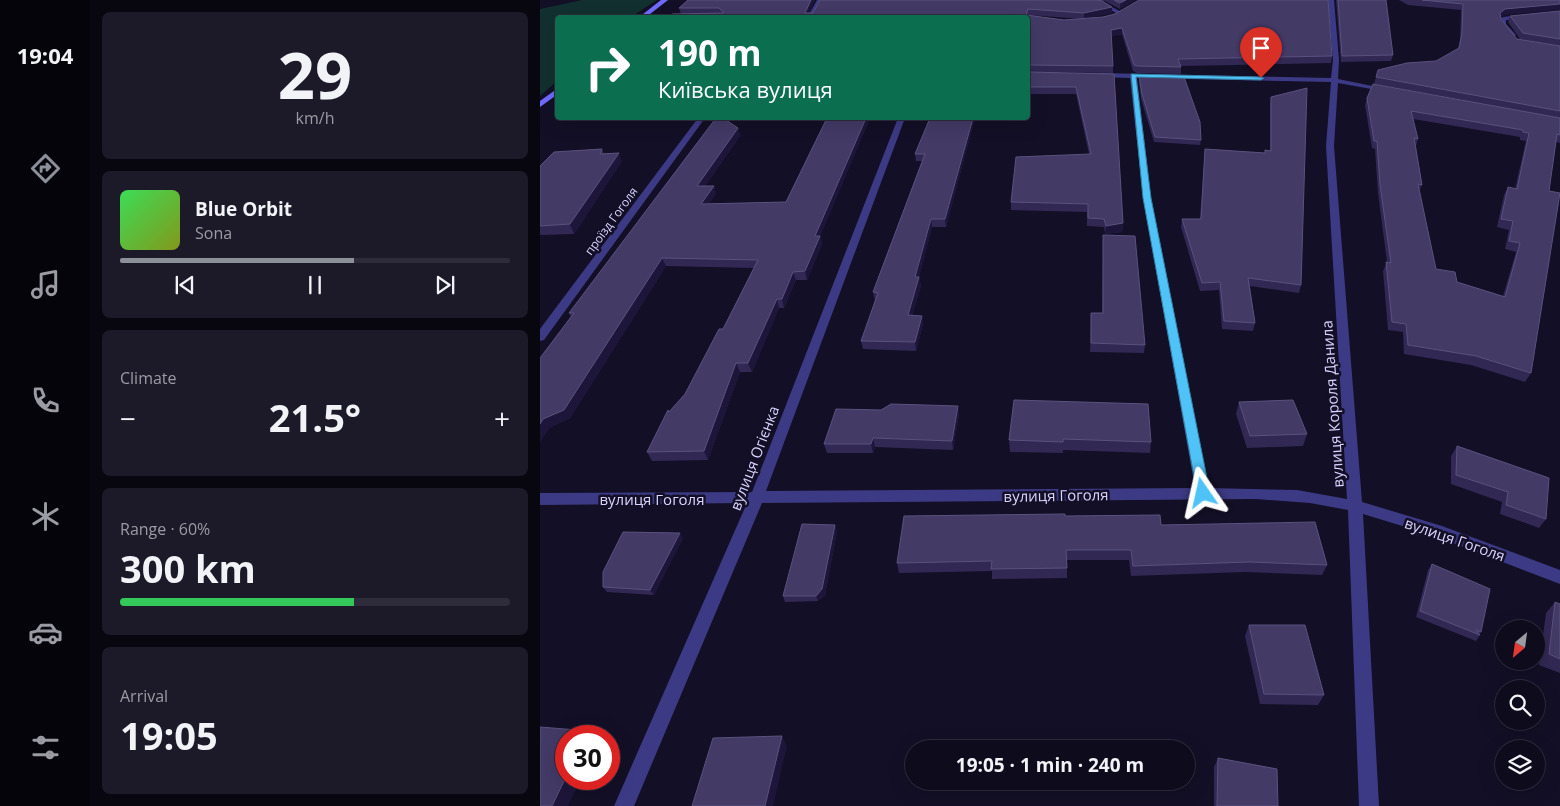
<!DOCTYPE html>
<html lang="en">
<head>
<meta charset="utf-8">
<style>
  body { margin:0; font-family:"Open Sans",sans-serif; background:#1c1929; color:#f1f3f6; height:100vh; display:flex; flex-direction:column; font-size:19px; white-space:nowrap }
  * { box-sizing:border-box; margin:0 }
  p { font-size:16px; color:#9b9ba3 }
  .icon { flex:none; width:28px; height:28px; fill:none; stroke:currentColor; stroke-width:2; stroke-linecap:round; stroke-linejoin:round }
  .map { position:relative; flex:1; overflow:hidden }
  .drawer { display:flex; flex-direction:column; gap:12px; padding:12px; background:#08060f; width:450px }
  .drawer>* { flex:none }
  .hud { position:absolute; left:15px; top:15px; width:475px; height:105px; border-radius:5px; box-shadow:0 5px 20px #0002,0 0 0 1px #2e2b3b; background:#0b6e4f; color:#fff; overflow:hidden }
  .needle { width:32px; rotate:209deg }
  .fabs { position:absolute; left:955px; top:620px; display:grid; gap:10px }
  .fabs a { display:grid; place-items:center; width:50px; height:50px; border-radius:50%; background:#0e0b1c; box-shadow:0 5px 20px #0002,0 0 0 1px #2e2b3b; font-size:25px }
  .speed { position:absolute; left:15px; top:725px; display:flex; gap:10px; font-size:25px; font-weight:700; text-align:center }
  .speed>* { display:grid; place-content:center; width:65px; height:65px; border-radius:50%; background:#0e0b1c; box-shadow:0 5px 20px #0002,0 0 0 1px #2e2b3b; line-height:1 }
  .speed .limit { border:8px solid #d22; background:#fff; color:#111 }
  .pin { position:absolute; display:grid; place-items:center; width:42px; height:42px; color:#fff; margin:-51px -21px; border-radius:50% 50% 50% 0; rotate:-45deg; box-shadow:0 0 5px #0007 }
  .pin .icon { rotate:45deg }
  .me { position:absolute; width:55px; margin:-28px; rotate:349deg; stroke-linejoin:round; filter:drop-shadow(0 0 4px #0008) }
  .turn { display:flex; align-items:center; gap:18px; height:105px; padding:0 20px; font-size:22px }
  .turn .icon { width:65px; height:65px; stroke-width:2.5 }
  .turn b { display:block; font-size:35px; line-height:42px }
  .big { font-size:38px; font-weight:700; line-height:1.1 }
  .drawer .card { flex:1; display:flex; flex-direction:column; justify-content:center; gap:8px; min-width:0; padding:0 18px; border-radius:8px; background:#1c1929 }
  .drawer .dial { align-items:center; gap:0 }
  .dial b { font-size:65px; line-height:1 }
  .song { display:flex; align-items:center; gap:15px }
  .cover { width:60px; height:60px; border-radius:8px; background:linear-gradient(135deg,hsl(130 70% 55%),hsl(70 70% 35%)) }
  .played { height:5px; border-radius:2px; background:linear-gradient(90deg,#8c9099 60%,#2e2b3b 60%) }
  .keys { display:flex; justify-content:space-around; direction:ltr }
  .heat { display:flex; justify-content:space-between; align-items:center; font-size:28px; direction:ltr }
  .charge { height:8px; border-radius:4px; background:linear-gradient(90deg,#34c759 60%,#2e2b3b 0) }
  .trip { position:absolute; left:365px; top:740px; width:290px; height:50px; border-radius:25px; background:#0e0b1c; box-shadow:0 5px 20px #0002,0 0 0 1px #2e2b3b; font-weight:700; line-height:50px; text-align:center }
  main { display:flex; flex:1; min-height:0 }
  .tab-bar { display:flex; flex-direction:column; width:90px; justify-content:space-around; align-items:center; background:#06040b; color:#9b9ba3 }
  .tab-bar .icon { width:35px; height:35px }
  .tab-bar .on { color:#8c9099 }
  .tab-bar b { font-size:22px; color:#f1f3f6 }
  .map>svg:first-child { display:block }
  .green { fill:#12302f }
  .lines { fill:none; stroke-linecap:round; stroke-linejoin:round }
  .lane { fill:#3d3a85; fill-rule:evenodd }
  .street { fill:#3d3a85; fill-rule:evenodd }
  .secondary { fill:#6f6bff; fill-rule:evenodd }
  .wall { fill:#312854; fill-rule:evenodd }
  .shaded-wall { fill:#1d163a }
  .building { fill:#433a66; stroke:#5a527e; fill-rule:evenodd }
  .route { fill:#4fc3f7; stroke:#337fa1 }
  .labels { text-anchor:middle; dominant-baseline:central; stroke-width:5; stroke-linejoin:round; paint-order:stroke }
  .far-street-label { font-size:12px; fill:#d9d4ff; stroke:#130f26 }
  .street-label { font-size:15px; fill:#d9d4ff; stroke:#130f26 }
</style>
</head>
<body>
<main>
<nav class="tab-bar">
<b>19:04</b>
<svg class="icon on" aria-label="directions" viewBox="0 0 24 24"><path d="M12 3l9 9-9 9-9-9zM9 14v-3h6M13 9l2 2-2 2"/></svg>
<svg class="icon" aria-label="music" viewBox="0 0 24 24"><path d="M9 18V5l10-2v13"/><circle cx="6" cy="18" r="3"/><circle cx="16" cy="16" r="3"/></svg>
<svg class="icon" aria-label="phone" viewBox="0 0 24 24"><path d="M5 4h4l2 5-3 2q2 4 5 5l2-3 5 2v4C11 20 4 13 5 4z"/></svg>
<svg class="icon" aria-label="climate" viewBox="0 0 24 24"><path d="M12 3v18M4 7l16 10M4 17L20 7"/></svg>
<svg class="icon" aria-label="car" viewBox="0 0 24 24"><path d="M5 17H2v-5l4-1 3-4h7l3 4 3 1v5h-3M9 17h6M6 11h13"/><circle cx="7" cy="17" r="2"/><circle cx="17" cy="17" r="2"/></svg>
<svg class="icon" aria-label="filters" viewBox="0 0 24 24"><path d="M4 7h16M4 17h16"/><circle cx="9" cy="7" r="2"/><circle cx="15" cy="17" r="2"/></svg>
</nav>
<section class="drawer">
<div class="card dial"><b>29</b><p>km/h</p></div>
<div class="card">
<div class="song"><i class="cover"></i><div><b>Blue Orbit</b><p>Sona</p></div></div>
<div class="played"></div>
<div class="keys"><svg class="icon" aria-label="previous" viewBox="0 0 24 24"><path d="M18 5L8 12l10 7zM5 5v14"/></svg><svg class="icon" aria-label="pause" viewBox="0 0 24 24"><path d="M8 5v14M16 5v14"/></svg><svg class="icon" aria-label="next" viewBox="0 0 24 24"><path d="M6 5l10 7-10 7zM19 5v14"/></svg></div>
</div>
<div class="card"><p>Climate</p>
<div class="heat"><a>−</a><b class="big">21.5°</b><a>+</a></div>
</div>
<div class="card"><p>Range · 60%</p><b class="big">300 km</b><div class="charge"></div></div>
<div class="card"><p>Arrival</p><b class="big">19:05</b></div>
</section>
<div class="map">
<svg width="1020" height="806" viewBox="0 0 1020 806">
  <rect width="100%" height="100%" fill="#130f26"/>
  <path class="green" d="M42,0h75l-26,17 -73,1 -1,63 -17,15v-87z"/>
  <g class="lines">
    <path class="lane" d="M277,0h6l-10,18h-6z"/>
    <path class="street" d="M534,0l31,3 18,10 -18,7v-2l11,-5 -14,-8z
      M788,0h6l5,60 -1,19 54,11 -4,2 -50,-9 -4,63 28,356 80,24 118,44v14l-128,-49 -69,-21 16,292h-20l-11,-296 -38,-7 -54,-4 -494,4 -128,303h-20l133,-303 -207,2v-12l212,-1 146,-374h7l-139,373 429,-3 -52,-291 -13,-119 -31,-1 -3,-2 3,-2 232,5 2,-18zM597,78l194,4 -5,64 21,353 -50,-9 -88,-2 -58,-291z
      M1020,11v4l-54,5v4l10,11 -3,2 -13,-13v-5l3,-2z
      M101,15h42l3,2 -48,1z
      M158,118h7l-161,222 -4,1v-12z"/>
    <path class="secondary" d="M121,0h7l-23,18h-7z
      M18,88v6l-18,13v-6z"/>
  </g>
  <path class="wall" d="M148,0h127l-6,13h4l7,-13h315l-15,9 -15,-8h-4l11,6v6l-27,5 247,38 -1,7 -150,3v8l-44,-1 -4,-2 -11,-37 -11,2 2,30v7l-85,-1 86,2 9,149 -1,9 -17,2 -1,-7 -17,-1v-14l-76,-2v-8l78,-48 -13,-60h-48v-76l-347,-4 -2,-6zM488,15l54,4 -18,1z
    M796,0h50l7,55 -2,6 -50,1z
    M859,0h161l-57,15 -2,2v2l16,20 43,7v97l-4,-1 -7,49 -18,182 -6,9 -54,-17 -67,-11 -1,-22 -15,-2 -5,-59 4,-9 -9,-69 -3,-44 -3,-1 -7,-43 2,-7 96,2 -89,-16 2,-7 60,-16 22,-12 2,-9 1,-30 -53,-5zM873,119l107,18v3l6,1 -11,48 -7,-2 -4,8 -7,32 12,3 -4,19 11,3 -13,44 -46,-14 -21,-13 -17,-78 3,-6 -6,-39 2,-7z
    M1020,11v35l-40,-7 -12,-17 2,-6z
    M599,76l62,64 -1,5 -46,-3 -13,-43 -2,-18z
    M731,97l30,188 -2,8 -49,-7 5,37 -2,8 -31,-2 -3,-39 -19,1 -19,-64 1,-8h18l5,-70 60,4 5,-2v-47z
    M287,118h43l-50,118 2,8 -15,36h-11l-12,28h-5l-27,64h-12l-32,88 -56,1 -5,-9 22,-40 16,-18 38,-65 31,-61 -88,-2 -96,152 -21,10 -9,14v-84l31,-41 -2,-4 169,-185 2,8 -35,50 11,7 -7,11 77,-2z
    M390,118h45l-29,109h-14l-13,50 2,9 -9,29 11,9 -7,27 -53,-2 -2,-8 14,-40 -2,-9 49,-131h-6l-1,-7z
    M62,149l2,5 18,7 -48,73 -34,1v-69z
    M563,235l42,110 -1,8 -54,-1 1,-39h11z
    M474,400l137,42 -1,11 -87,-3v3l-53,-1 -1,-12z
    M699,402l68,32 -4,12 -56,2 -11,-34z
    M419,414l-6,36 -78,-3 -2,6h-46l-3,-9z
    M917,446l89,73 -7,9 -39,-14 2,-12 -51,-18v-28z
    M525,516l96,9 166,40 -5,10 -77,-3 -114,4 -2,-16h-62v18l-75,1v-8l-93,2 -2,-10z
    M297,531l-12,64 -7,6 -33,1 -2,-6z
    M143,538l-29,57 -47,-3 -4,-5z
    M892,564l49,68 -2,2 1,1 -4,6 -60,-24 12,-47z
    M1015,602l5,2v69l-21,-8 7,-52z
    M709,625l75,70 -6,10 -58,-1 -15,-68z
    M678,758l60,48h-64v-39z"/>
  <path class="shaded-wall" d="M271,0h4l-8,18 -2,-5z
    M586,0h9l-15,9v-6z
    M1020,4v6l-57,5 -5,4 2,-6 5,-4z
    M572,7v6l-28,6v-6z
    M582,28v6l-12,2 1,-6z
    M326,118h4l-53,126 -2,-8z
    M433,118h2l-29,109 -1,-8z
    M198,128l2,8 -40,57 -3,-7z
    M79,153l3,8 -48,73 -4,-10z
    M174,186l2,7 -12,19 -3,-8z
    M391,219l1,8 -15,59 -2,-9z
    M583,223l-1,9 -17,2 1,-8z
    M280,236l2,8 -15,36 -2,-9z
    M122,258l4,8 -96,152 -21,10 -9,14v-18z
    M253,272l3,8 -12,28 -2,-9z
    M379,277l2,9 -11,38 -2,-9z
    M237,299l2,9 -27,64 -4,-9z
    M382,316l1,8 -7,27 -1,-9z
    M196,363l4,9 -32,88 -4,-9z
    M418,406l1,8 -6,36 -1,-9z
    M333,438l2,9 -2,6 -2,-9z
    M295,525l2,6 -12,64 -7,6 -2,-5z
    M140,533l3,5 -29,57 -4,-5z
    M50,731l5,5h-8z
    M242,736l5,10 -14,60h-8z
    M26,777v2h15l-13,27h-16z"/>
  <path class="building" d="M148,0h123l-6,13h8l7,-13h277l5,1 10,6 -28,6 -56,-4 -2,6 38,5 39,-3 12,-3 24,-14h189l4,56 -154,3 3,8 -44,-1 -3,-1 -12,-37 -11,2 2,36 -85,-1v-47h-360l4,-4 52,-1 -5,-5h-40z
    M574,0h12l-6,3z
    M798,0h48l7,55 -51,1z
    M882,0h138v4l-55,5 -5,4 1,6 16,20 43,7v65l-184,-34 2,-7 29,-7 29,-2 23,-13 3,-15 1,-29z
    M1020,11v28l-37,-6 -13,-17z
    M488,70v2l86,2 9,149 -17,3 -2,-7 -16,-1v-14l-77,-2 5,-45 75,-3 -15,-67h-48z
    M599,76l45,1 16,45 1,18 -46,-3 -13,-43z
    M833,84l187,34v17l-3,-1 -8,57 11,2 -29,180 -55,-17 -68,-11 -2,-21 -14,-2 -6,-60 5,1 -11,-78 -3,-44h-3l-7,-43zM871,111l112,19v2l6,1 -12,56 -9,-2 -7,32 12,2 -4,20 11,2 -15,54 -48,-15 -2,-10 -19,-3 -18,-85 4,1 -8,-47 4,1z
    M767,88l-6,197 -53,-7 7,45 -31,-2 -4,-39 -18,1 -20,-64h19l4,-70 60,4v-3l6,1v-54z
    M176,118h7l15,10 -41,58h17l-13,18 85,-2 41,-84h39l-51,118h5l-15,35 -12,1 -11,27h-5l-29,64h-12l-32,88 -57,1 21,-42 1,2 16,-18 34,-65h4l35,-69 -96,-2 -98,152 -21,9 -3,5v-66l34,-45h-5z
    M390,118h43l-28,101h-14l-16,58h4l-11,38 14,1 -7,26 -54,-1 17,-48 -5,-1 52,-138h-10z
    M62,149l-2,5 19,-1 -49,71 -30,2v-60l14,-14z
    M563,235l32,1 10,109 -54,-2v-30h12z
    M474,400l134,4 3,38 -88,-3v3l-54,-2z
    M753,400l14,34 -57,2 -11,-34z
    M351,404l67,2 -6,35 -79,-3 -2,6h-47l12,-35 45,1z
    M917,446l92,32 -3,41 -40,-14 2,-13 -52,-17z
    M525,514v2l95,-1 1,10 154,-3 12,43 -78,-3 -116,4 -2,-16h-65l1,18 -76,1 1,-8 -95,2 7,-47z
    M262,524l33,1 -13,64 -6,7h-33z
    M83,532l57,1 -30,57 -47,-3v-15z
    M892,564l58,25 -9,43 -5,-2 4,5 -60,-24z
    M1015,602l5,2v55l-11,-5z
    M709,625h56l19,70 -60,-1z
    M0,727l50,4 -3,5h-21v41l-14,29h-12z
    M242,736l-17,70h-73l21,-68z
    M678,758l59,11 1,37h-61z"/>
  <path class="route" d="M591,74l130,3 3,1 -3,2 -125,-3 15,121 59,295 -7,5 -6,-5 -54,-295z"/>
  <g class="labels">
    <g class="far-street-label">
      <text transform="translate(71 221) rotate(-54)">проїзд Гоголя</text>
    </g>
    <g class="street-label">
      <text transform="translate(792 404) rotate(-94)">вулиця Короля Данила</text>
      <text transform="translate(214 458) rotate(-69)">вулиця Огієнка</text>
      <text transform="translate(516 495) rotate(-1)">вулиця Гоголя</text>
      <text x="112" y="499">вулиця Гоголя</text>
      <text transform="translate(915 539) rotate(19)">вулиця Гоголя</text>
    </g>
  </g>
</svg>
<div class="fabs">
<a><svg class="needle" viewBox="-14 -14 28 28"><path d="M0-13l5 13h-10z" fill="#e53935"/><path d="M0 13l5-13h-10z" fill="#9b9ba3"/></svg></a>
<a><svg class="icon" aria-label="search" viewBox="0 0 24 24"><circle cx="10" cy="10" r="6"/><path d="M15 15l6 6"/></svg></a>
<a><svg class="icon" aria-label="layers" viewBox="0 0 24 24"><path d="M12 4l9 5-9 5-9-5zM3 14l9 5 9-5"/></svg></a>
</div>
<div class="speed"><div class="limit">30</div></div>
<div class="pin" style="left:721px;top:78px;background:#d93025"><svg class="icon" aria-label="arrive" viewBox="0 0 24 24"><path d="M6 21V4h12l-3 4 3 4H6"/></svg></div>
<svg class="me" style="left:663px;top:493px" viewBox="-20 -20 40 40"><path d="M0-17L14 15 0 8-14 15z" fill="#4fc3f7" stroke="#fff" stroke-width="4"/></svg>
<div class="trip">19:05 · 1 min · 240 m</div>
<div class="hud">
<div class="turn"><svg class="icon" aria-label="right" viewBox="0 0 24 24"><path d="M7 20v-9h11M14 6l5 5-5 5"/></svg><div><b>190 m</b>Київська вулиця</div></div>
</div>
</div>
</main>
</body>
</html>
